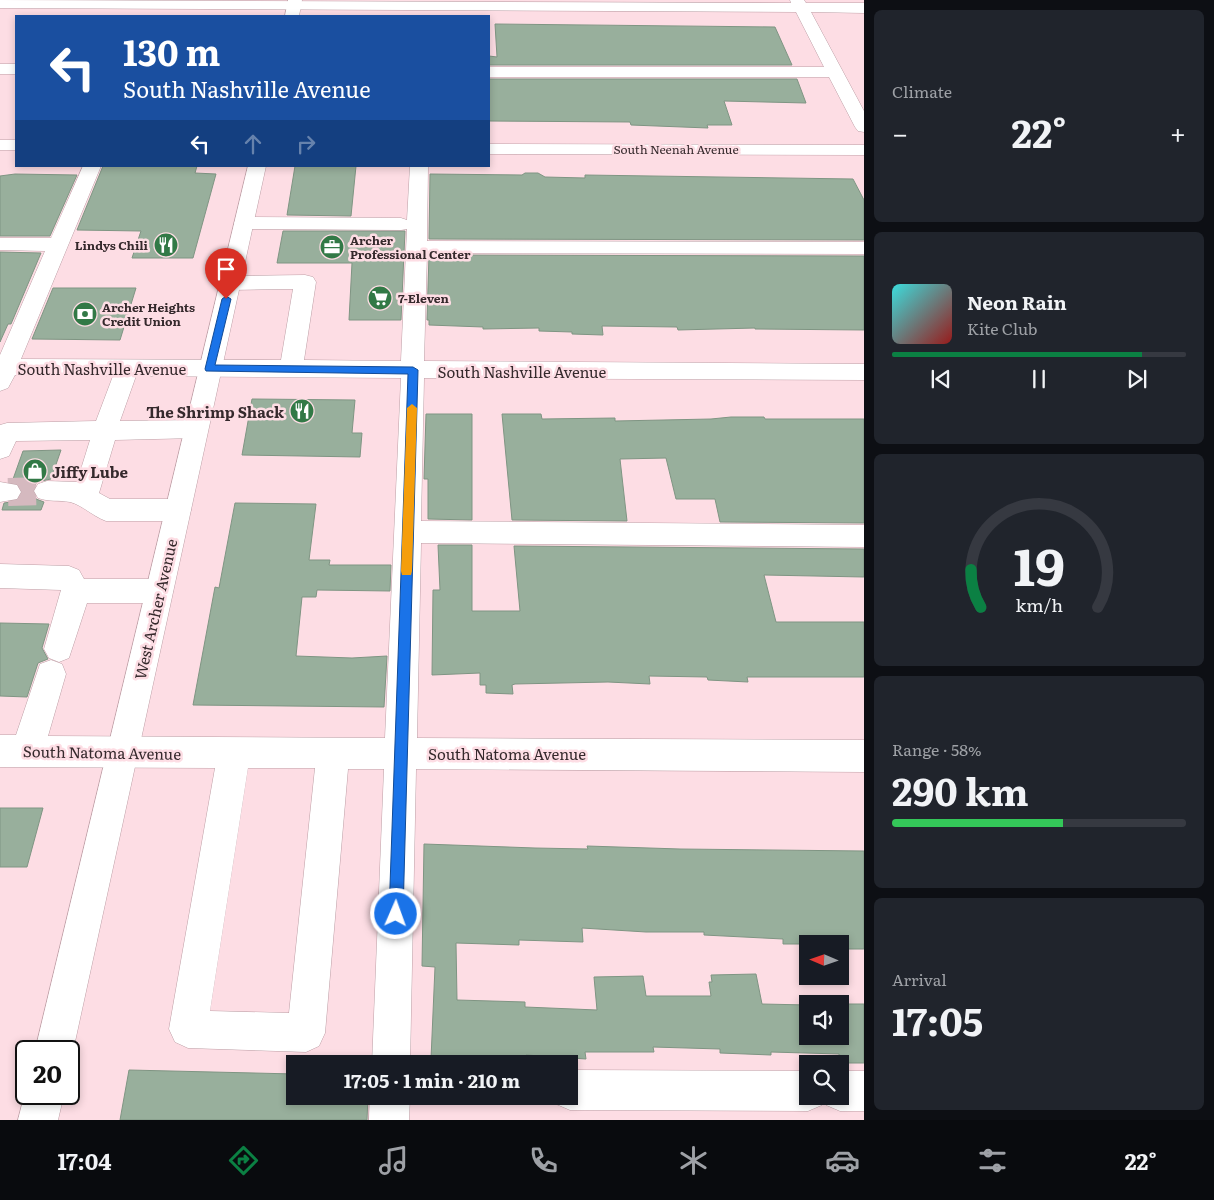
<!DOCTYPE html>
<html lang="en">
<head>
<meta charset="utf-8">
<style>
  body { margin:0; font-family:Literata,serif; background:#20242c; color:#f1f3f6; height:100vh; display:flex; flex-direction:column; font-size:19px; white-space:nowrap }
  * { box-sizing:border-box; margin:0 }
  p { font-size:16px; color:#9ea1a6 }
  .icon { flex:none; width:28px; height:28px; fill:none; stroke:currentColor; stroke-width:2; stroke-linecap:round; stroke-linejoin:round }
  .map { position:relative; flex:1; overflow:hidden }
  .drawer { display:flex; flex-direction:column; gap:10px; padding:10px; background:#0d0f14; width:350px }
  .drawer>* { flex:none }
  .top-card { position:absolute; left:15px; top:15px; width:475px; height:152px; border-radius:0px; box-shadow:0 2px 8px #0003; background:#1a4fa0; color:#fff; overflow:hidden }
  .needle { width:32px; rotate:272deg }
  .tools { position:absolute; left:799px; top:935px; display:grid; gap:10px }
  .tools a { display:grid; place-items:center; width:50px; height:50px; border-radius:0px; background:#171b24; box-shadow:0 2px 8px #0003; font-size:25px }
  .speed { position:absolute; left:15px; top:1040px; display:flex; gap:10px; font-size:25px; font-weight:700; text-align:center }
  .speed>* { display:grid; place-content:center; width:65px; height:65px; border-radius:50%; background:#171b24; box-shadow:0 2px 8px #0003; line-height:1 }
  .speed .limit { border:2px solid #111; border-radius:8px; background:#fff; color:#111 }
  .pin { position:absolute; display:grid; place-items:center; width:42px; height:42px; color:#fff; margin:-51px -21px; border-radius:50% 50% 50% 0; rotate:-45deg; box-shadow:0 0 5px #0007 }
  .pin .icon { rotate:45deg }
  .me { position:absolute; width:55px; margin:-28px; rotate:2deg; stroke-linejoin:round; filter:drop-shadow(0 0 4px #0008) }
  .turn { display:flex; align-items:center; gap:18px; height:105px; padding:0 25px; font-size:22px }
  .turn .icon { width:65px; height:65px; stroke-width:2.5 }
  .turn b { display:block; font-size:35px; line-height:42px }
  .lanes { display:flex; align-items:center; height:48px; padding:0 25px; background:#0003; justify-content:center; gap:25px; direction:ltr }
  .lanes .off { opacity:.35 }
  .big { font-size:38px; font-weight:700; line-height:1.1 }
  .drawer .tile { flex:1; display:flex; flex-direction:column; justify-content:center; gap:8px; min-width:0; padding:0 18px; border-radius:8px; background:#20242c }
  .drawer .dial { align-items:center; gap:0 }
  .dial svg { height:130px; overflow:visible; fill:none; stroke:#363941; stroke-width:7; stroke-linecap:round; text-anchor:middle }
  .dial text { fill:#f1f3f6; stroke:none }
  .song { display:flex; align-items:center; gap:15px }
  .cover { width:60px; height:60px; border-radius:8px; background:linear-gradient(135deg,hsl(180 70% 55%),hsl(0 70% 35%)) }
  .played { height:5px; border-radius:2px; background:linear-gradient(90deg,#0b8043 85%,#363941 85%) }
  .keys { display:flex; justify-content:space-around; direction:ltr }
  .heat { display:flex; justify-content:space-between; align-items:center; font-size:28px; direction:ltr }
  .charge { height:8px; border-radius:4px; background:linear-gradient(90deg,#34c759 58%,#363941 0) }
  .trip { position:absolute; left:286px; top:1055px; width:292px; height:50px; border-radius:0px; background:#171b24; box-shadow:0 2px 8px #0003; font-weight:700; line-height:50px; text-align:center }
  .tab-bar { display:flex; height:80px; justify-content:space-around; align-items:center; background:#090b0e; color:#9ea1a6 }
  .tab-bar .icon { width:35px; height:35px }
  .tab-bar .current { color:#0b8043 }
  .tab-bar b { font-size:22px; color:#f1f3f6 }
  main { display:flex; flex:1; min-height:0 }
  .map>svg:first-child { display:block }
  .building { fill:#98af9c; stroke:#7f9583 }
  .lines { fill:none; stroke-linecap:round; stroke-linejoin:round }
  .minor-tunnel { stroke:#d5b9bf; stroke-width:28; stroke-dasharray:28 14; stroke-linecap:butt }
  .minor-casing { stroke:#bd9fa6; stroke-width:1 }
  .major-casing { stroke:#bd9fa6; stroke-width:1 }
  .minor { fill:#fff; fill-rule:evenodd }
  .major { fill:#fff; fill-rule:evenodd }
  .route { fill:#1a73e8; stroke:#114b97 }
  .slow { fill:#f59e0b }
  .labels { text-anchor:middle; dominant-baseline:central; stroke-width:5; stroke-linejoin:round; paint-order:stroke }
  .far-street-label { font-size:12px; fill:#35292c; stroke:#fddde4 }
  .far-poi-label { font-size:12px; font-weight:bold; fill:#35292c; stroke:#fddde4; text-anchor:start }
  .street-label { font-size:15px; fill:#35292c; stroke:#fddde4 }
  .poi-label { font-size:15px; font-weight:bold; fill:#35292c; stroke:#fddde4; text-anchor:end }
</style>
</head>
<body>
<main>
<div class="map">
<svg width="864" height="1120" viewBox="0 0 864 1120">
  <rect width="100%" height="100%" fill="#fddde4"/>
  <path class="building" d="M495,24l280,3 17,38h-303v-9l8,1z
    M489,79h308l9,24 -82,-2 8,24h-25l1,3 -77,-3 -1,-3 -141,-1z
    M103,166h94l-2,7 21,1 -23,84h-61l9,-27 -64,-1z
    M295,166h61l-5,50 -64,-1z
    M525,173h13l7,4 40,1v-3l268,4 11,21v40l-435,-1 1,-65 92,1z
    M15,174l62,1 -27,61h-50v-60z
    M283,231h122l-4,89h-52l3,-57h-75z
    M0,252l41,1 -30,71h-3l-8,18z
    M429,255l435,1v74l-109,-1v-1l-77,2 -1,-3 -75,-1 1,9 -31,-1v-2l-33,-1v-3l-56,1v-2l-54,-2v-5h-2z
    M53,288h83l-16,52 -88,-1z
    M252,399l103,1 -3,33h10l-2,24 -118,-2z
    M426,414h46v106l-44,-1v-40h-4z
    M502,414h39l1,5 73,-1v3l96,-2 20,-2h33l1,2h99v104l-144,-1 -5,-23h-39l-10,-41 -46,1 7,62 -115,-1z
    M61,450l-10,29 -14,3 -5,8 4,9 8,3 -3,8h-39l2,-7 13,-2 6,-8 -4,-9 -7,-2 11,-31z
    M235,503l81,1 -7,56h21l-1,5h62l-1,26 -73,-1 -1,7h-14l-6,59 56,2 35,-2 -3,51 -191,-2 22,-118 4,1z
    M438,545h34v66h48l-6,-65 350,3v28l-100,-2 12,47h88v55h-117l1,5 -40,-2 -1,-3 -58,-1 1,8 -42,-2 -93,2 -3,1 1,9 -27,-1v-8h-6v-12l-48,2 1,-85h7z
    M0,623l49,1 -7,24 6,11 -10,4 -11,34 -27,-1z
    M0,808h43l-16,59h-27z
    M424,844l111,4 53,1 -1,-3 93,3 184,2v98h-24v-5h-57v-5l-79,-4v-3h-58l-64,-4 1,14 -64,-2v5l-63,-2 1,57 68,2v5l72,3 -3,-33 49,-1 3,20h65l-2,-14h3l-1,-7 45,-1 6,30 46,1v31h32v-32h-13h37v59h-24l-1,-9 -68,-2v3l-51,-2v-4l-67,-2 1,5h-69l1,7 -60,-4v6l-50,-3v2l-45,-1 4,-92 -13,-1z
    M129,1070l166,4v22h73l-1,24h-247z"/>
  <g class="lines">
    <path class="minor-tunnel" d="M8,492l39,-1"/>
    <defs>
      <path id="minor" d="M0,0l791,3 -1,-3h14l2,3h58v10l-53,-1 53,99v21l-6,-1 -3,-4 -26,-50h-340v-10h335l-28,-55 -796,-4z
        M0,64h16v10h-16z
        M0,140h16v10h-16z
        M489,144l375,1v10l-375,-1z
        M83,166h18l-80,193 260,1 12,-71 -63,1 -8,-2 -3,-5 3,-5 8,-2 75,-1 8,2 3,5 -12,78 97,1 6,-132 -6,1 -157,-1 -7,-2 -3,-4 3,-4 7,-2 157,1 6,2 3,-54h18l-1,75 437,1v12l-437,-1 -3,108 440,3v16l-440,-2 -3,143 443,4v22l-443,-4 -4,195 447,2v32l-448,-3 -6,295h-38l12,-295h-36l-23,264 -6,13 -13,6 -118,-4 -13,-6 -6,-13 46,-261 -215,-1v-32h16l24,-71 11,-4 11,4 4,10 -18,62 337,2 16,-360 -265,-2 -16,45 76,-1 9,2 3,7 -3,7 -9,2 -81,2 -16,53 11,6h68l9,3 4,8 -4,8 -9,3h-72c-12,-4 -24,-16 -36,-19 -11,-2 -21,0 -32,-4l-4,-7 4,-7 9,-3 30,1 13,-42 -74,1 -7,15 -9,3v-34l7,-2 89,-2 17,-45 -98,-1 -7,13 -8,3v-36l45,-104 -45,-1v-12h51zM248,768h67l-26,245 -79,-2z
        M0,482l17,3 4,7 -4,7 -17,3z
        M0,564l69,2 10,4 5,9h75l10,3 4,9 -4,9 -10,3h-72l-18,55 -10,4 -10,-4 -5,-9 17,-59 -61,-2z
        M570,1070l238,1v25h32v-25h24v40h-24l-14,-6 -2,-5 -2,5 -14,6 -238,-1 -14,-6 -3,-8h17z
        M370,1096h40l-1,24h-40z"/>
      <path id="major" d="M288,0h14l-3,16h-14z
        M248,166h18l-193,885 -4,11v-11h-34z
        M26,1089v5h38l-6,26h-40z"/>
    </defs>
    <use href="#minor" class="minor-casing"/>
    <use href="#major" class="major-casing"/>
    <use href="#minor" class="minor"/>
    <use href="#major" class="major"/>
  </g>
  <path class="route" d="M226,296l5,3 -16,66 198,2 5,3 -15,544 -2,6 -5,2 -5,-2 -2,-6 19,-540 -202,-3 -1,-2 17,-70z"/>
  <path class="slow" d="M412,404l5,4 -5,163 -1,4h-9l-1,-4 6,-163z"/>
  <defs>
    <symbol id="restaurant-disc" viewBox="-11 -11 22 22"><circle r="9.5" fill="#327946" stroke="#fddde4"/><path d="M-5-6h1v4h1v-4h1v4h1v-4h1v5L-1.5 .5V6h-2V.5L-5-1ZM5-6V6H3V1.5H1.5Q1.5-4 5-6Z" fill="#fff"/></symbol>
    <symbol id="office-disc" viewBox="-11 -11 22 22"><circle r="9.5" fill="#327946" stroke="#fddde4"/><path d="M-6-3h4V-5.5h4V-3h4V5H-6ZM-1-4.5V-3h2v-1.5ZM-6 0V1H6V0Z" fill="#fff"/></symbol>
    <symbol id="supermarket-disc" viewBox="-11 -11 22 22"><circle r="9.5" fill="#327946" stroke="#fddde4"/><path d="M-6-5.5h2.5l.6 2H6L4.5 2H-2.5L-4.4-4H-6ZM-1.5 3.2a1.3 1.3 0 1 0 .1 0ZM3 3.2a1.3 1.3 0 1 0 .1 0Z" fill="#fff"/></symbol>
    <symbol id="bank-disc" viewBox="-11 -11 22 22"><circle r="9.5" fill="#327946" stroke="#fddde4"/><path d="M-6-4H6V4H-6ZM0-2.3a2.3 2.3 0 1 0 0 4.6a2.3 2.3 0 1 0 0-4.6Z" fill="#fff"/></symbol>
    <symbol id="shop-disc" viewBox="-11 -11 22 22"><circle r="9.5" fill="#327946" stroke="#fddde4"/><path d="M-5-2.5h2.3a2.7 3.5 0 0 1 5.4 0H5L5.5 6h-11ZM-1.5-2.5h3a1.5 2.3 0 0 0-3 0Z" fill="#fff"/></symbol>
  </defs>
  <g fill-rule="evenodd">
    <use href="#restaurant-disc" x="152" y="231" width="28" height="28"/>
    <use href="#office-disc" x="318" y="233" width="28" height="28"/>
    <use href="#supermarket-disc" x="366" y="284" width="28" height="28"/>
    <use href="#bank-disc" x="71" y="300" width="28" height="28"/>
    <use href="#restaurant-disc" x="288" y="397" width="28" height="28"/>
    <use href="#shop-disc" x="21" y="457" width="28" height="28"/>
  </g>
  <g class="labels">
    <g class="far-street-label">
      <text x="676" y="149">South Neenah Avenue</text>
    </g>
    <g class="far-poi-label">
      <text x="350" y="240">Archer<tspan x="350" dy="14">Professional Center</tspan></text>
      <text x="148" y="245" text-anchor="end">Lindys Chili</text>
      <text x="398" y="298">7-Eleven</text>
      <text x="102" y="307">Archer Heights<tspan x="102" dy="14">Credit Union</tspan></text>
    </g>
    <g class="street-label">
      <text x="102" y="368">South Nashville Avenue</text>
      <text x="522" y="371">South Nashville Avenue</text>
      <text transform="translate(155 609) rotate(-77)">West Archer Avenue</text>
      <text transform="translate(102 752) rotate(1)">South Natoma Avenue</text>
      <text x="507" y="753">South Natoma Avenue</text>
    </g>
    <g class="poi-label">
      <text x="284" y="411">The Shrimp Shack</text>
      <text x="52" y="471" text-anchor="start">Jiffy Lube</text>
    </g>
  </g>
</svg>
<div class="tools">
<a><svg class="needle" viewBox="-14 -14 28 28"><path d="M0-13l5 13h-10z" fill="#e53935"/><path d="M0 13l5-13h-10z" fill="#9ea1a6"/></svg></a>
<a><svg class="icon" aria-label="sound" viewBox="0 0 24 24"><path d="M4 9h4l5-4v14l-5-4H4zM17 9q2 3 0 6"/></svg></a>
<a><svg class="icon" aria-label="search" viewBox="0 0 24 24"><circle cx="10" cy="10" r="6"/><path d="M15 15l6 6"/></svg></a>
</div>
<div class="speed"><div class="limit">20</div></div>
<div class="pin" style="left:226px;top:299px;background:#d93025"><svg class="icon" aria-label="arrive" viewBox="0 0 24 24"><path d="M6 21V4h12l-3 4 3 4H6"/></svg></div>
<svg class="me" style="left:396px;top:914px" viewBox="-20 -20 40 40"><circle r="17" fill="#1a73e8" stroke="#fff" stroke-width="3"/><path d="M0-11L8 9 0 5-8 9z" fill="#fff"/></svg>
<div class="trip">17:05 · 1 min · 210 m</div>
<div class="top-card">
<div class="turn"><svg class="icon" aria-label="left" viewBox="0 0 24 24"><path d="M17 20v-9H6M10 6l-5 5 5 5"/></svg><div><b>130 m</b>South Nashville Avenue</div></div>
<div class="lanes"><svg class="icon" aria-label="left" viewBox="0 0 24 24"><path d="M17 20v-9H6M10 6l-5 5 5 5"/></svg><svg class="icon off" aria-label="ahead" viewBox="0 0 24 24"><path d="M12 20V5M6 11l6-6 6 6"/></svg><svg class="icon off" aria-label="right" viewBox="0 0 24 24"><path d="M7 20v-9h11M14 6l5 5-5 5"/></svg></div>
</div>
</div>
<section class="drawer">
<div class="tile"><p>Climate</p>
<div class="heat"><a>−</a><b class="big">22°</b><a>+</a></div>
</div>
<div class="tile">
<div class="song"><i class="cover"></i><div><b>Neon Rain</b><p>Kite Club</p></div></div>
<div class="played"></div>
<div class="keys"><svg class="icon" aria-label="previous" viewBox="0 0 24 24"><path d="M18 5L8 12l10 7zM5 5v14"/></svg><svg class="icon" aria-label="pause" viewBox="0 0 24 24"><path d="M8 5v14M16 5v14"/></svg><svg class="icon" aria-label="next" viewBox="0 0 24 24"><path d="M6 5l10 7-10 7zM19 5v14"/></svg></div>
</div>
<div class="tile dial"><svg viewBox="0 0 100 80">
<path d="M14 69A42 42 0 1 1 86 69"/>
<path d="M14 69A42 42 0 0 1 8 46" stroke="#0b8043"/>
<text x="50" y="56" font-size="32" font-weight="700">19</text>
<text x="50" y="72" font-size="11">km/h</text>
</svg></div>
<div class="tile"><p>Range · 58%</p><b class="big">290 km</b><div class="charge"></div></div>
<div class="tile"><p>Arrival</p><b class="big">17:05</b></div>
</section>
</main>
<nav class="tab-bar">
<b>17:04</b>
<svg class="icon current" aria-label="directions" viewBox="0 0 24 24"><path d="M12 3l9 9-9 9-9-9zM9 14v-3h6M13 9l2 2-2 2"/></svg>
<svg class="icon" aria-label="music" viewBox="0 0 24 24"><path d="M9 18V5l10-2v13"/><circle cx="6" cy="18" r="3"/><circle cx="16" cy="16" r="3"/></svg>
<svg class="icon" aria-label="phone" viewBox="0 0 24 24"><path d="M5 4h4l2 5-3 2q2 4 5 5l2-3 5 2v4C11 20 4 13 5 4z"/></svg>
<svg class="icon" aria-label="climate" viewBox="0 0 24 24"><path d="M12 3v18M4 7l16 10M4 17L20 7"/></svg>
<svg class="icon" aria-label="car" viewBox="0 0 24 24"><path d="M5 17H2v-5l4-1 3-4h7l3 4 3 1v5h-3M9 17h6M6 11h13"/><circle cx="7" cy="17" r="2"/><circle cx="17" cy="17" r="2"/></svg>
<svg class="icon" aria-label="filters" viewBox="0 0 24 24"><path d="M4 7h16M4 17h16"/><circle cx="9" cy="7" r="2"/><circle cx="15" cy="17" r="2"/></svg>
<b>22°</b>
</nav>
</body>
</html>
